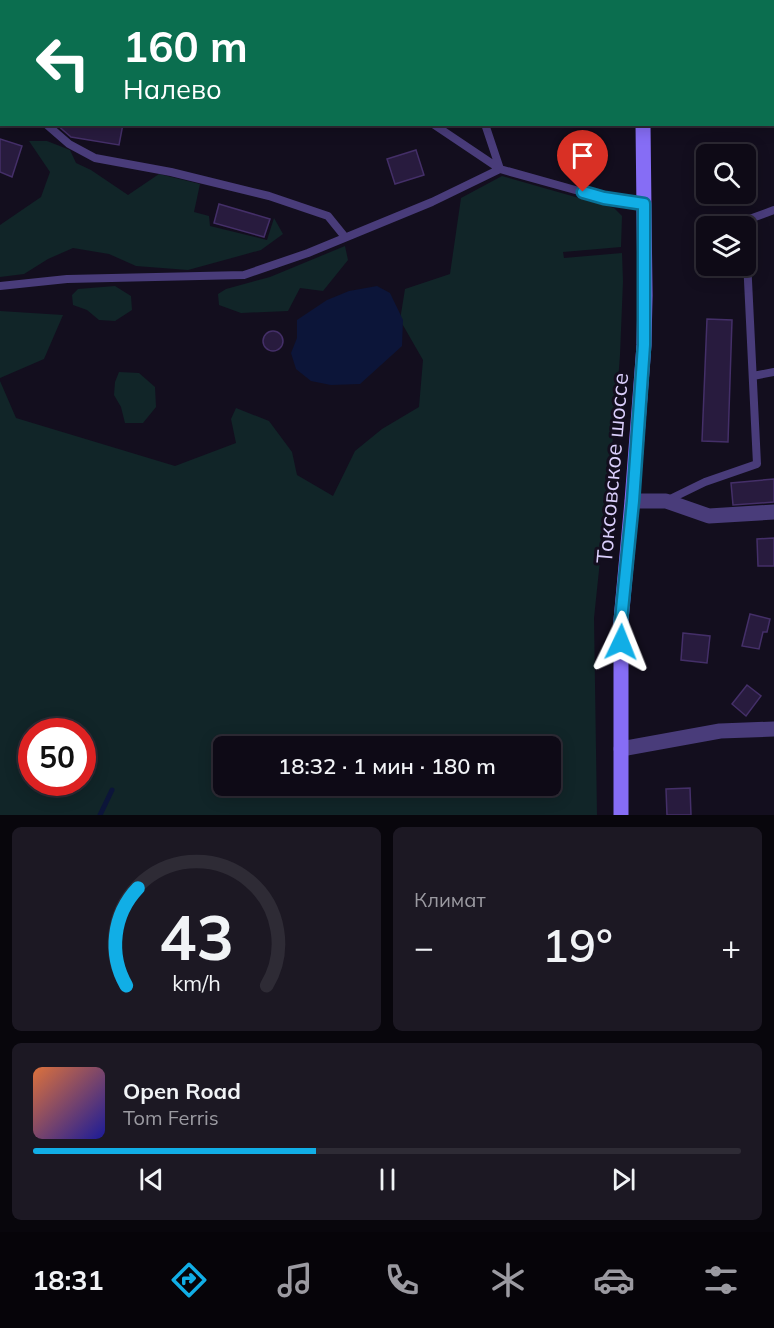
<!DOCTYPE html>
<html lang="ru">
<head>
<meta charset="utf-8">
<style>
  body { margin:0; font-family:Mulish,sans-serif; background:#1c1823; color:#f1f3f6; height:100vh; display:flex; flex-direction:column; font-size:22px; white-space:nowrap }
  * { box-sizing:border-box; margin:0 }
  p { font-size:20px; color:#9b9aa1 }
  .icon { flex:none; width:33px; height:33px; fill:none; stroke:currentColor; stroke-width:2; stroke-linecap:round; stroke-linejoin:round }
  .map { position:relative; height:815px; overflow:hidden }
  .sheet { display:flex; flex-direction:column; gap:12px; padding:12px; background:#08060c; flex:1 }
  .sheet>* { flex:none }
  .top-card { position:absolute; left:0px; top:0px; width:774px; height:126px; box-shadow:0 3px 15px #0003,0 0 0 2px #2e2b35; background:#0b6e4f; color:#fff; overflow:hidden }
  .buttons { position:absolute; left:696px; top:144px; display:grid; gap:12px }
  .buttons a { display:grid; place-items:center; width:60px; height:60px; border-radius:9px; background:#0e0a16; box-shadow:0 3px 15px #0003,0 0 0 2px #2e2b35; font-size:30px }
  .speed { position:absolute; left:18px; top:718px; display:flex; gap:12px; font-size:30px; font-weight:700; text-align:center }
  .speed>* { display:grid; place-content:center; width:78px; height:78px; border-radius:50%; background:#0e0a16; box-shadow:0 3px 15px #0003,0 0 0 2px #2e2b35; line-height:1 }
  .speed .limit { border:9px solid #d22; background:#fff; color:#111 }
  .pin { position:absolute; display:grid; place-items:center; width:51px; height:51px; color:#fff; margin:-62px -26px; border-radius:50% 50% 50% 0; rotate:-45deg; box-shadow:0 0 6px #0007 }
  .pin .icon { rotate:45deg }
  .me { position:absolute; width:66px; margin:-33px; rotate:2deg; stroke-linejoin:round; filter:drop-shadow(0 0 4px #0008) }
  .turn { display:flex; align-items:center; gap:21px; height:126px; padding:0 24px; font-size:27px }
  .turn .icon { width:78px; height:78px; stroke-width:2.5 }
  .turn b { display:block; font-size:42px; line-height:51px }
  .big { font-size:45px; font-weight:600; line-height:1.1 }
  .sheet .card { flex:1; display:flex; flex-direction:column; justify-content:center; gap:9px; min-width:0; padding:0 21px; border-radius:9px; background:#1c1823 }
  .sheet .dial { align-items:center; gap:0 }
  .dial svg { height:156px; overflow:visible; fill:none; stroke:#2e2b35; stroke-width:7; stroke-linecap:round; text-anchor:middle }
  .dial text { fill:#f1f3f6; stroke:none }
  .song { display:flex; align-items:center; gap:18px }
  .cover { width:72px; height:72px; border-radius:9px; background:linear-gradient(135deg,hsl(20 70% 55%),hsl(240 70% 35%)) }
  .played { height:6px; border-radius:3px; background:linear-gradient(90deg,#11aee6 40%,#2e2b35 40%) }
  .keys { display:flex; justify-content:space-around; direction:ltr }
  .heat { display:flex; justify-content:space-between; align-items:center; font-size:33px; direction:ltr }
  .sheet .tiles { flex:1; display:grid; gap:12px; grid-template-columns:1fr 1fr }
  .card:last-child { grid-column:span 2 }
  .trip { position:absolute; left:213px; top:736px; width:348px; height:60px; border-radius:9px; background:#0e0a16; box-shadow:0 3px 15px #0003,0 0 0 2px #2e2b35; font-weight:600; line-height:60px; text-align:center }
  .menu { display:flex; height:96px; justify-content:space-around; align-items:center; background:#060409; color:#9b9aa1 }
  .menu .icon { width:42px; height:42px }
  .menu .selected { color:#11aee6 }
  .menu b { font-size:27px; color:#f1f3f6 }
  .map>svg:first-child { display:block }
  .green { fill:#112528; fill-rule:evenodd }
  .water { fill:#0c1539 }
  .lines { fill:none; stroke-linecap:round; stroke-linejoin:round }
  .stream { stroke:#0c1539; stroke-width:5 }
  .building { fill:#281b3e; stroke:#442f68; stroke-width:1.5 }
  .lane { stroke:#493c7a; stroke-width:8 }
  .street { stroke:#493c7a; stroke-width:15 }
  .secondary { stroke:#866df5; stroke-width:15 }
  .route-casing { stroke:#0b7196; stroke-width:15 }
  .route { stroke:#11aee6; stroke-width:10 }
  .labels { text-anchor:middle; dominant-baseline:central; stroke-width:6; stroke-linejoin:round; paint-order:stroke }
  .street-label { font-size:22px; fill:#dbcffc; stroke:#130e1e }
</style>
</head>
<body>
<div class="map">
<svg width="774" height="815" viewBox="0 0 774 815">
  <rect width="100%" height="100%" fill="#130e1e"/>
  <path class="green" d="M29,141h18l23,9 6,13 15,7 37,25 31,-21 41,10 -6,28 15,4 1,10 57,14 7,-22 9,16 -22,16 -73,20 -52,-4 -27,-12 -36,-6 -25,11 -24,15 -24,3v-52l41,-28 9,-25z
    M502,176l112,32 8,8 -1,31 -58,5 1,6 58,-5 1,28 -3,74 -4,53 -22,210 3,197h-597v-434l16,37 159,48 61,-23 -5,-24 5,-11 33,13 23,31 5,23 36,21 22,-45 27,-22 37,-22 4,-47 -23,-40 5,-31 45,-15 11,-76zM32,732h50v51h-50zM224,747h326v39h-326z
    M345,246l3,14 -25,31 -23,-3 -12,23 -47,2 -22,-8 -1,-11 8,-5 44,-12z
    M115,286l16,10 1,14 -17,11 -16,-1 -12,-10 -14,-5 -1,-10 6,-6z
    M0,311l63,4 -19,44 -44,19z
    M119,372l20,1 16,14 1,20 -13,16h-18l-4,-16 -7,-12 1,-13z"/>
  <path class="water" d="M377,286l13,7 13,27 -1,26 -42,38 -29,1 -20,-4 -15,-12 -5,-16 6,-15v-18l30,-20 22,-9z"/>
  <g class="lines">
    <path class="stream" d="M100,815l12,-25"/>
  </g>
  <path class="building" d="M56,124h67l-4,21 -48,-8z
    M0,139l22,7 -10,31 -12,-5z
    M416,150l8,25 -29,9 -8,-25z
    M219,204l51,15 -6,18 -50,-14z
    M707,319l25,1 -4,122 -26,-1z
    M263 341a10 10 0 1 1 20 0a10 10 0 1 1-20 0Z
    M774,479v23l-41,3 -2,-22z
    M774,538v28h-16l-1,-27z
    M750,614l20,5 -3,13h-4l-4,17 -17,-3z
    M683,633l27,3 -3,27 -26,-3z
    M747,685l14,11 -15,20 -14,-12z
    M690,788l1,27h-24l-1,-26z"/>
  <g class="lines">
    <path class="lane" d="M349,0l2,2
      M564,0l2,2
      M506,2v-2
      M46,124l23,20 26,14 76,14 98,24 59,20 17,21
      M433,124l67,45 104,29 40,6
      M745,226l-1,-5 30,-11
      M0,286l67,-7 177,-4 64,-22 124,-51 68,-33 -15,-45
      M753,376l21,-4
      M666,501l39,-19 52,-18 -11,-224"/>
    <path class="street" d="M772,82l2,-1
      M632,501h34l43,15 65,-4
      M621,749l99,-18 54,-2"/>
    <path class="secondary" d="M637,0v2
      M621,815v-195l11,-119 12,-156 1,-50 -2,-171"/>
  </g>
  <g class="lines">
    <defs>
      <path id="route" d="M583,192l21,6 40,6v141l-11,156 -12,119v22"/>
    </defs>
    <use href="#route" class="route-casing"/>
    <use href="#route" class="route"/>
  </g>
  <g class="labels">
    <g class="street-label">
      <text transform="translate(612 468) rotate(-85)">Токсовское шоссе</text>
    </g>
  </g>
</svg>
<div class="buttons">
<a><svg class="icon" aria-label="search" viewBox="0 0 24 24"><circle cx="10" cy="10" r="6"/><path d="M15 15l6 6"/></svg></a>
<a><svg class="icon" aria-label="layers" viewBox="0 0 24 24"><path d="M12 4l9 5-9 5-9-5zM3 14l9 5 9-5"/></svg></a>
</div>
<div class="speed"><div class="limit">50</div></div>
<div class="pin" style="left:583px;top:192px;background:#d93025"><svg class="icon" aria-label="arrive" viewBox="0 0 24 24"><path d="M6 21V4h12l-3 4 3 4H6"/></svg></div>
<svg class="me" style="left:621px;top:642px" viewBox="-20 -20 40 40"><path d="M0-17L14 15 0 8-14 15z" fill="#11aee6" stroke="#fff" stroke-width="4"/></svg>
<div class="trip">18:32 · 1 мин · 180 m</div>
<div class="top-card">
<div class="turn"><svg class="icon" aria-label="left" viewBox="0 0 24 24"><path d="M17 20v-9H6M10 6l-5 5 5 5"/></svg><div><b>160 m</b>Налево</div></div>
</div>
</div>
<section class="sheet">
<div class="tiles">
<div class="card dial"><svg viewBox="0 0 100 80">
<path d="M14 69A42 42 0 1 1 86 69"/>
<path d="M14 69A42 42 0 0 1 20 19" stroke="#11aee6"/>
<text x="50" y="56" font-size="32" font-weight="700">43</text>
<text x="50" y="72" font-size="11">km/h</text>
</svg></div>
<div class="card"><p>Климат</p>
<div class="heat"><a>−</a><b class="big">19°</b><a>+</a></div>
</div>
<div class="card">
<div class="song"><i class="cover"></i><div><b>Open Road</b><p>Tom Ferris</p></div></div>
<div class="played"></div>
<div class="keys"><svg class="icon" aria-label="previous" viewBox="0 0 24 24"><path d="M18 5L8 12l10 7zM5 5v14"/></svg><svg class="icon" aria-label="pause" viewBox="0 0 24 24"><path d="M8 5v14M16 5v14"/></svg><svg class="icon" aria-label="next" viewBox="0 0 24 24"><path d="M6 5l10 7-10 7zM19 5v14"/></svg></div>
</div>
</div>
</section>
<nav class="menu">
<b>18:31</b>
<svg class="icon selected" aria-label="directions" viewBox="0 0 24 24"><path d="M12 3l9 9-9 9-9-9zM9 14v-3h6M13 9l2 2-2 2"/></svg>
<svg class="icon" aria-label="music" viewBox="0 0 24 24"><path d="M9 18V5l10-2v13"/><circle cx="6" cy="18" r="3"/><circle cx="16" cy="16" r="3"/></svg>
<svg class="icon" aria-label="phone" viewBox="0 0 24 24"><path d="M5 4h4l2 5-3 2q2 4 5 5l2-3 5 2v4C11 20 4 13 5 4z"/></svg>
<svg class="icon" aria-label="climate" viewBox="0 0 24 24"><path d="M12 3v18M4 7l16 10M4 17L20 7"/></svg>
<svg class="icon" aria-label="car" viewBox="0 0 24 24"><path d="M5 17H2v-5l4-1 3-4h7l3 4 3 1v5h-3M9 17h6M6 11h13"/><circle cx="7" cy="17" r="2"/><circle cx="17" cy="17" r="2"/></svg>
<svg class="icon" aria-label="filters" viewBox="0 0 24 24"><path d="M4 7h16M4 17h16"/><circle cx="9" cy="7" r="2"/><circle cx="15" cy="17" r="2"/></svg>
</nav>
</body>
</html>
